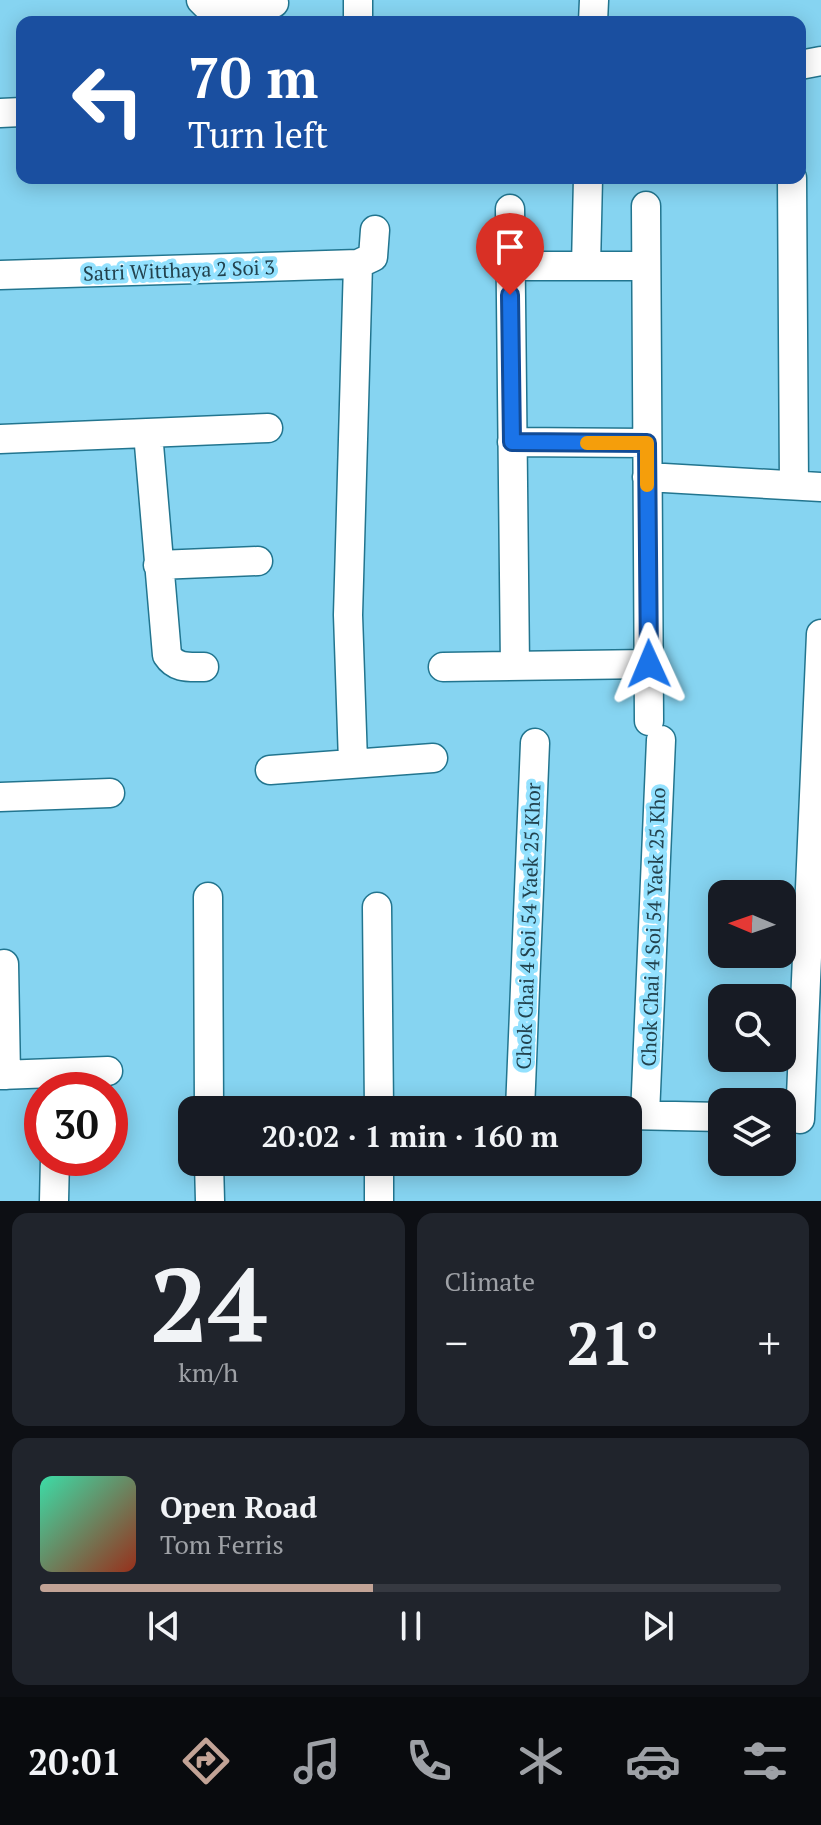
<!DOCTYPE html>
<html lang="en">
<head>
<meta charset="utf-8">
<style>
  body { margin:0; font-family:"PT Serif",serif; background:#20242c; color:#f1f3f6; height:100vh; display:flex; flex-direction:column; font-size:30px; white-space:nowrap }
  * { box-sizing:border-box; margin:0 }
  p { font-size:26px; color:#9ea1a6 }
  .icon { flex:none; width:44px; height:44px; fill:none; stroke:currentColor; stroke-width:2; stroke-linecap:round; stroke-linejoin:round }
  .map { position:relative; height:1201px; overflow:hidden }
  .drawer { display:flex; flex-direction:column; gap:12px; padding:12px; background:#0d0f14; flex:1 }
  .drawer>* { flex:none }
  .hud { position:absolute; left:16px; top:16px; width:790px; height:168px; border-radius:16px; box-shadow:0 4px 20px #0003; background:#1a4fa0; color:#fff; overflow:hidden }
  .needle { width:52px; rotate:272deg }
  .buttons { position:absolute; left:708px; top:880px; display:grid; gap:16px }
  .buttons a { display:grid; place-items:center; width:88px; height:88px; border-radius:16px; background:#171b24; box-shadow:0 4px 20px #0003; font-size:40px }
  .speed { position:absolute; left:24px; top:1072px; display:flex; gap:16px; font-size:40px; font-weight:700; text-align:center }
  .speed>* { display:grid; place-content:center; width:104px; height:104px; border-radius:50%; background:#171b24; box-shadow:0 4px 20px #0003; line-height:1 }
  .speed .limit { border:12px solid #d22; background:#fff; color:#111 }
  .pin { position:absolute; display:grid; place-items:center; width:68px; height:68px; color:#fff; margin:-82px -34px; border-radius:50% 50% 50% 0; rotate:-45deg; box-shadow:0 0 8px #0007 }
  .pin .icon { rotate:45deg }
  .me { position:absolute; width:88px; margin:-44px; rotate:359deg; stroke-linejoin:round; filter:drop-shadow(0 0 6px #0008) }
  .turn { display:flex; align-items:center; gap:28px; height:168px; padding:0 40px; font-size:36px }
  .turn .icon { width:104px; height:104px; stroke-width:2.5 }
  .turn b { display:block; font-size:56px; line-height:68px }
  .big { font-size:60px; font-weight:600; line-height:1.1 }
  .drawer .tile { flex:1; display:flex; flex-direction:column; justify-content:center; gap:12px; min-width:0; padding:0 28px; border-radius:16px; background:#20242c }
  .drawer .dial { align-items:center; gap:0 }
  .dial b { font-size:104px; line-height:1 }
  .song { display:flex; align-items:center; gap:24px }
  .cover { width:96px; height:96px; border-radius:12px; background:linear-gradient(135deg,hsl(160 70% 55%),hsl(10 70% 35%)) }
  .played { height:8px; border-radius:4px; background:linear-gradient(90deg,#c2a396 45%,#363941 45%) }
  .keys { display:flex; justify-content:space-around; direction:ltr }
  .heat { display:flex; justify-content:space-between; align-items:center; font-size:44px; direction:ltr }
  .drawer .tiles { flex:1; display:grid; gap:12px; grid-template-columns:1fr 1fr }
  .tile:last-child { grid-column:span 2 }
  .trip { position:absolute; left:178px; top:1096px; width:464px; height:80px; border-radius:16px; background:#171b24; box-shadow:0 4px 20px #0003; font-weight:600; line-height:80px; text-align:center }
  .tab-bar { display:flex; height:128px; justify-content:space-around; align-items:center; background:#090b0e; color:#9ea1a6 }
  .tab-bar .icon { width:56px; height:56px }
  .tab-bar .current { color:#c2a396 }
  .tab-bar b { font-size:36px; color:#f1f3f6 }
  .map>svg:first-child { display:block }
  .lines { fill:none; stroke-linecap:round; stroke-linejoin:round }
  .minor-casing { stroke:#22758f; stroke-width:31 }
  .minor { stroke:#fff; stroke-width:28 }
  .route-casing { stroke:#114b97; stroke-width:20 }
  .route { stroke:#1a73e8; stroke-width:14 }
  .slow { stroke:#f59e0b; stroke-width:14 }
  .labels { text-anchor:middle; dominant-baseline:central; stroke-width:8; stroke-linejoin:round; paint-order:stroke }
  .street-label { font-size:20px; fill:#22424e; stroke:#93e1fe }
</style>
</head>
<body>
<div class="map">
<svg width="821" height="1201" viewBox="0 0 821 1201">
  <rect width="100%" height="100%" fill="#86d4f1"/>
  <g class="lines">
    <defs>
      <path id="minor" d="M201,0l5,5 68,-2
        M358,0v22
        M593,22l1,-22
        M800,65l21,-4
        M0,113l22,-1
        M792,178l2,307
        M646,206l3,515
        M510,209l5,457
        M510,266h134
        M586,266l2,-88
        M0,275l358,-11 15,-7 2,-27
        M148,433l19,222c9,14 22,12 37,12
        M0,439l268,-11
        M512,442l135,1
        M647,477l174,10
        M158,565l100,-4
        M443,667l206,-3
        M353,762l-5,-147 10,-351
        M270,770l163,-12
        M0,797l110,-4
        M208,897l1,213
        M377,907l2,203
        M4,964l2,111
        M0,1075l108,-4
        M520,1110l15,-367
        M628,1115l94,2
        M645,1115l16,-375
        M800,1119l21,-485
        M209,1162l1,39
        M379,1162v39
        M54,1201l1,-43"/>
    </defs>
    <use href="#minor" class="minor-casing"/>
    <use href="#minor" class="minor"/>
  </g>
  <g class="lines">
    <defs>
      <path id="route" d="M510,295l2,147 135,1 2,221"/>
    </defs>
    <use href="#route" class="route-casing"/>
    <use href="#route" class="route"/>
    <path class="slow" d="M587,443h60v42"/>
  </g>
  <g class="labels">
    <g class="street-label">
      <text transform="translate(179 270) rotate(-2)">Satri Witthaya 2 Soi 3</text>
      <text transform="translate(528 926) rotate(-88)">Chok Chai 4 Soi 54 Yaek 25 Khor</text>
      <text transform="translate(653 927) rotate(-88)">Chok Chai 4 Soi 54 Yaek 25 Kho</text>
    </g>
  </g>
</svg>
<div class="buttons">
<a><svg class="needle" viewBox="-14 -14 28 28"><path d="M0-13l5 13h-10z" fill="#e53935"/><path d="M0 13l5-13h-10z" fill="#9ea1a6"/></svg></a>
<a><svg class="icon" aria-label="search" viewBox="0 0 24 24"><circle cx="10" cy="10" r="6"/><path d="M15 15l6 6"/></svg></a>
<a><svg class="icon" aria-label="layers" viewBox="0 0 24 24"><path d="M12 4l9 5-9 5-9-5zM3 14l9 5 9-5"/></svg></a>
</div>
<div class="speed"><div class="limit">30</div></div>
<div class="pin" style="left:510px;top:295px;background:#d93025"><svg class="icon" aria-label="arrive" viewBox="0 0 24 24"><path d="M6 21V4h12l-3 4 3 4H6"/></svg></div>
<svg class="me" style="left:649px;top:664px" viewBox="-20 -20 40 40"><path d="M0-17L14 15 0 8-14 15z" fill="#1a73e8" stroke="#fff" stroke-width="4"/></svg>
<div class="trip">20:02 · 1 min · 160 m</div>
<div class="hud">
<div class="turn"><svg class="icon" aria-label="left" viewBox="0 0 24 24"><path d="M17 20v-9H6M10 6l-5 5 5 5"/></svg><div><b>70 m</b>Turn left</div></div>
</div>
</div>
<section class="drawer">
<div class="tiles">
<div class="tile dial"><b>24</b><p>km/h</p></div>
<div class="tile"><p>Climate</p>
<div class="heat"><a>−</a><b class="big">21°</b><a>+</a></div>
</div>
<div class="tile">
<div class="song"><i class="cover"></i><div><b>Open Road</b><p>Tom Ferris</p></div></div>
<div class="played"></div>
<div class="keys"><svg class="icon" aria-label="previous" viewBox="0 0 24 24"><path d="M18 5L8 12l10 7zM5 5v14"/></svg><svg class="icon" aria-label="pause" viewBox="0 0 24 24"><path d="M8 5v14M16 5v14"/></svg><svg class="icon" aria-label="next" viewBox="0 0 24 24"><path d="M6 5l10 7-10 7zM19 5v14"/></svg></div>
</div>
</div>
</section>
<nav class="tab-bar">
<b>20:01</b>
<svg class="icon current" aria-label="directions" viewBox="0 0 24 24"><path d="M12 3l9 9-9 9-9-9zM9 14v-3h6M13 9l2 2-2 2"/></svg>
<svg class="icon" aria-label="music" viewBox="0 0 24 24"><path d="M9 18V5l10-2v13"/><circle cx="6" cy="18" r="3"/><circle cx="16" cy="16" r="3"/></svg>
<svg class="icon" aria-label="phone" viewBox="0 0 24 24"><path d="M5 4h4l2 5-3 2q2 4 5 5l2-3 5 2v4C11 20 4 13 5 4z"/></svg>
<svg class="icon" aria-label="climate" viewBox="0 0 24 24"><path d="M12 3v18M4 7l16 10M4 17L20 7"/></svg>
<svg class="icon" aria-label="car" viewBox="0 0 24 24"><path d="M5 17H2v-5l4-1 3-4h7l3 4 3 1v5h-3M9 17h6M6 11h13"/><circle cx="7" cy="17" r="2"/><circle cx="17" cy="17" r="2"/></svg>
<svg class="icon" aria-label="filters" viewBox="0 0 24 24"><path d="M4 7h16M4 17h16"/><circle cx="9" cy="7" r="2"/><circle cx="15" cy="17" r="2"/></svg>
</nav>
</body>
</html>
